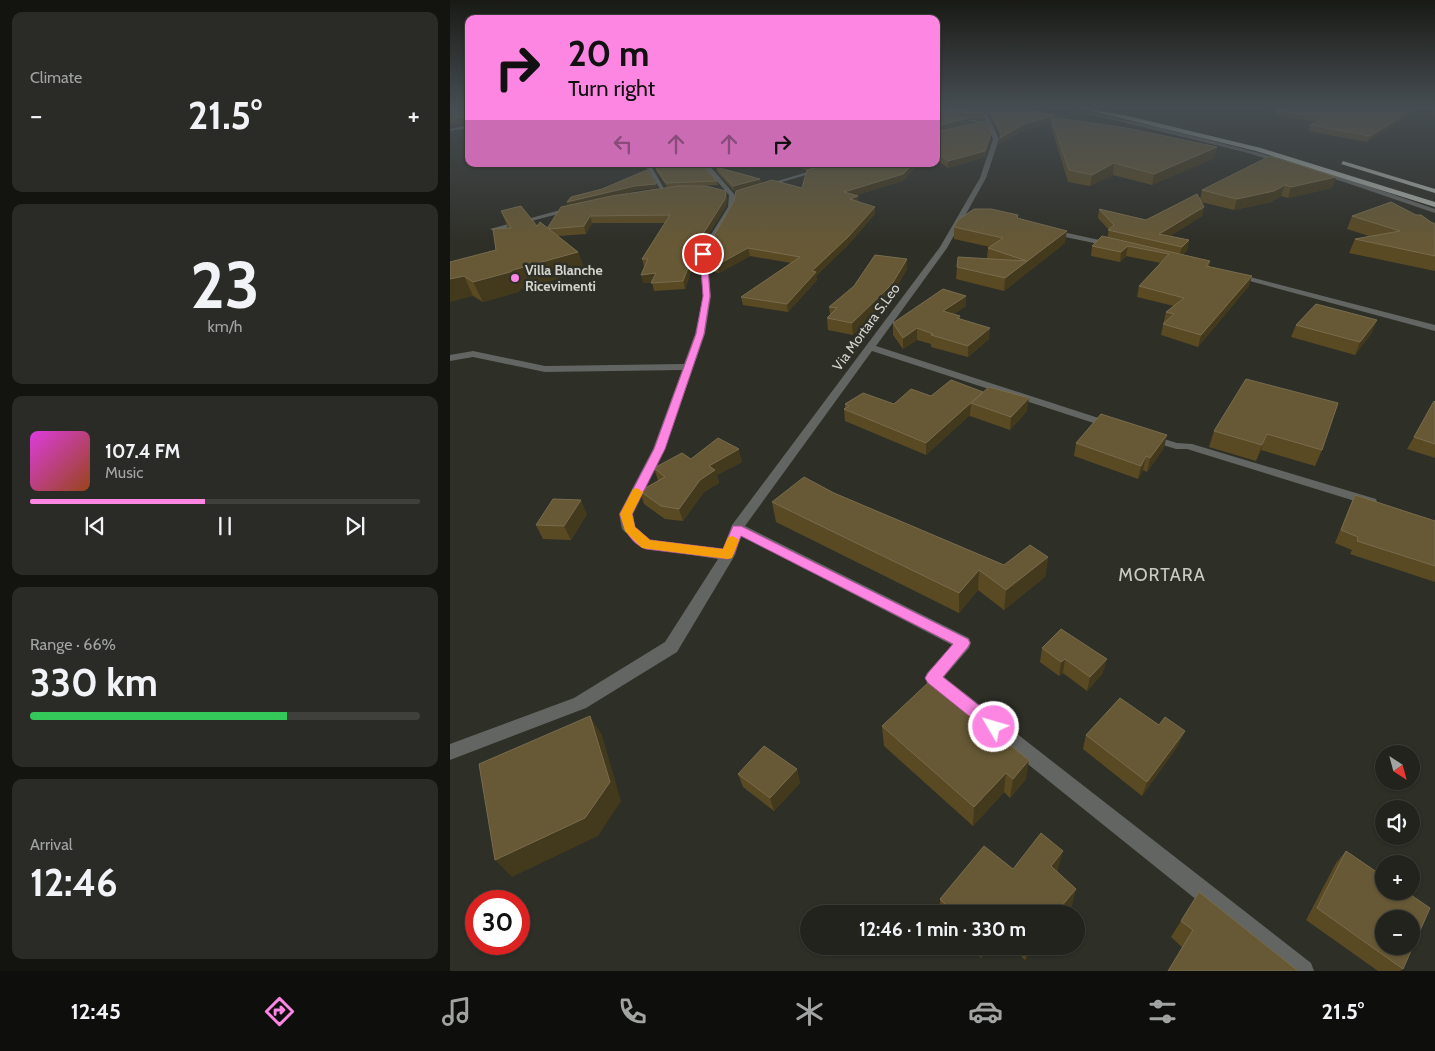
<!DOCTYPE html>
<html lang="en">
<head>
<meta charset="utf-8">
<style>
  body { margin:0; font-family:Cabin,sans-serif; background:#2a2b26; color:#f1f3f6; height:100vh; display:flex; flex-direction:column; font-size:19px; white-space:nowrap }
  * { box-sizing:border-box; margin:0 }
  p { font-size:16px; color:#a2a4a4 }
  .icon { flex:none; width:28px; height:28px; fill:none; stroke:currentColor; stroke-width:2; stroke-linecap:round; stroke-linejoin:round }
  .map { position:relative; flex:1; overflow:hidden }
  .details { display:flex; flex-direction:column; gap:12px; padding:12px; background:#131310; width:450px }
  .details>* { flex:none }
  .top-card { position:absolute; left:15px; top:15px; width:475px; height:152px; border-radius:10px; box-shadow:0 1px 4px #0004,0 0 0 1px #3f403b; background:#fd86e2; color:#111; overflow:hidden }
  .needle { width:32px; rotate:144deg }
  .tools { position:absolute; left:925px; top:745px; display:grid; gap:10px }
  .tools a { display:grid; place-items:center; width:45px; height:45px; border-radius:50%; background:#22231d; box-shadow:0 1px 4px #0004,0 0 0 1px #3f403b; font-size:25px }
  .speed { position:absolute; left:15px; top:890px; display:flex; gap:10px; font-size:25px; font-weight:700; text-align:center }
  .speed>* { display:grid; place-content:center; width:65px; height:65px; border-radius:50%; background:#22231d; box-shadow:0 1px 4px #0004,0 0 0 1px #3f403b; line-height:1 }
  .speed .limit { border:8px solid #d22; background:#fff; color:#111 }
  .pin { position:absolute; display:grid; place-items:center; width:42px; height:42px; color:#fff; margin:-21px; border:2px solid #fff; border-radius:50%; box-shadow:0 1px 5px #0007 }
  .me { position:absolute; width:55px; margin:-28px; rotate:308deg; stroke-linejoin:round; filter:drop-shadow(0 0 4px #0008) }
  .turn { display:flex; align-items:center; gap:18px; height:105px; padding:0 20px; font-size:22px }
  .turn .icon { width:65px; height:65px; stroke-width:2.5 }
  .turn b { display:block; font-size:35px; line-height:42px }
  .lanes { display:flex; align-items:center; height:48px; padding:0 20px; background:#0003; justify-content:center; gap:25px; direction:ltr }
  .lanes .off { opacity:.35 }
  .big { font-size:38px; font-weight:800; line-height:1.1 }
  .details .tile { flex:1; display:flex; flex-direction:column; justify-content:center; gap:8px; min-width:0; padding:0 18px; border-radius:10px; background:#2a2b26 }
  .details .dial { align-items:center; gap:0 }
  .dial b { font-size:65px; line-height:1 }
  .song { display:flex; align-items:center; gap:15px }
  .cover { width:60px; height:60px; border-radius:8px; background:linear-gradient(135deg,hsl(300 70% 55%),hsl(20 70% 35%)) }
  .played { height:5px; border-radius:2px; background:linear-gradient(90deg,#fd86e2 45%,#3f403b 45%) }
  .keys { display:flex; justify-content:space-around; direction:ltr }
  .heat { display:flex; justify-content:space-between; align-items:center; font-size:28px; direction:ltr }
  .charge { height:8px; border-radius:4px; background:linear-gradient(90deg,#34c759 66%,#3f403b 0) }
  .trip { position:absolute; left:350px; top:905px; width:285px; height:50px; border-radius:25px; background:#22231d; box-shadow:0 1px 4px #0004,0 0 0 1px #3f403b; font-weight:800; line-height:50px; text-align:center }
  .menu { display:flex; height:80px; justify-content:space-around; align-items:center; background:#0e0e0c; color:#a2a4a4 }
  .menu .icon { width:35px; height:35px }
  .menu .on { color:#fd86e2 }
  .menu b { font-size:22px; color:#f1f3f6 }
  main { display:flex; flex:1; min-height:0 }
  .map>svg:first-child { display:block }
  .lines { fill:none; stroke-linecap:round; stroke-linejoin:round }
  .street { fill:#626562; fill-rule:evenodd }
  .secondary { fill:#7f847e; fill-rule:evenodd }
  .highway { fill:#a9b0a8; fill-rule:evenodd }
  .wall { fill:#5a4a24 }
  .shaded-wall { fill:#43391d }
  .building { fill:#675936; stroke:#786c4e; fill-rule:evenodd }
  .route { fill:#fd86e2; stroke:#a45793 }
  .slow { fill:#f59e0b }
  .poi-dot { fill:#fd86e2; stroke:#2e2f27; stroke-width:2 }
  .labels { text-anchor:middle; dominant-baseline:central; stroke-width:5; stroke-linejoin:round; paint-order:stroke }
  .far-poi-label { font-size:14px; font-weight:bold; fill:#d2d3cd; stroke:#2e2f27; text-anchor:start }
  .far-street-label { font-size:14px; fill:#d2d3cd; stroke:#2e2f27 }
  .neighbourhood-label { font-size:18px; letter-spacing:1px; fill:#cacbc0; stroke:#2e2f27 }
</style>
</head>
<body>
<main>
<section class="details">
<div class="tile"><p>Climate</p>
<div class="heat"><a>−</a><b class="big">21.5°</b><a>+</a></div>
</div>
<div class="tile dial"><b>23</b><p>km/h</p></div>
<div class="tile">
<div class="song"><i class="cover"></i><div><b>107.4 FM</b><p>Music</p></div></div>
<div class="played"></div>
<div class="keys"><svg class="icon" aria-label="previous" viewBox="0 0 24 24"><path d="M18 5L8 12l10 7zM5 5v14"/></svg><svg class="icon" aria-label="pause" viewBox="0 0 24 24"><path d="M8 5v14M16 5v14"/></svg><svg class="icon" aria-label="next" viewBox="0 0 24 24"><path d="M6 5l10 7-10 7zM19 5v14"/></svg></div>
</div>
<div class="tile"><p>Range · 66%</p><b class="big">330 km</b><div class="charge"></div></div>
<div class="tile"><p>Arrival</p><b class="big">12:46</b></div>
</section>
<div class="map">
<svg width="985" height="971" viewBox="0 0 985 971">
  <rect width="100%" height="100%" fill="#2e2f27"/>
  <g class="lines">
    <path class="street" d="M530,107h4l15,32 -13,39 -39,70 -71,98 238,77 2,2 -2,2h-8l-234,-76 -127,175 224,112 2,5 -2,5 -25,29 367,286 3,8h-29l-358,-288 -2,-5 2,-5 25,-28 -211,-109 -6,19 -58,97 -91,56 -136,52v-16l124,-46 91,-56 53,-83 -77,-12 -19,-18 -3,-15 34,-65 29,-79 -137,2 -72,-15 -23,4v-6l23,-4 72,15 139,-2 11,-30 8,-38 -4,-42 29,-47 1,-12 -27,-31h6l27,31 -1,12 -27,47 4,42 -6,38 -40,115 -32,65 2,13 15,13 73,9 9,-24 208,-278 40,-69 13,-39z
      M610,107l97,20 95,24 93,27 90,31v4l-94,-32 -93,-28z
      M486,115l47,6 2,1 -2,1 -47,-6z
      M19,125v3l-19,3v-2z
      M194,164h6l16,28h-4z
      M385,164h8l-78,23 -5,-1z
      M125,206l2,1v2l-83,22 -4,-2z
      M599,229l64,14 4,2 -4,2 -67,-14 -1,-2z
      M781,272l204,53v6l-204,-55z
      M701,435l26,8 15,1 184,55 1,3 -6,4 -184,-57h-11l-29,-9 -2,-2z"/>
    <path class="secondary" d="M975,107h10v2l-10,-1z"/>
    <path class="highway" d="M625,107l49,8 137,33 174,54v5l-179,-56z
      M893,161l92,28v4l-94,-29z"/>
  </g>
  <path class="wall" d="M0,107h19v15l-10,2 -9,-1z
    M486,107l48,7 -1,6 -28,-4 14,2v6l-33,8z
    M536,107h27l42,8v2l162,30 -3,11 -62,27 -39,-10 -23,11 -22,-4 -17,-56v-4l-27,8 -25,14 1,-8z
    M829,107h144l-56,35 -59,-11 2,-6 6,-3 -41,-7 1,-5z
    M985,107v10l-5,-1 3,-8z
    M486,132l55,7 -6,18 -37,11 -12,-9z
    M339,164h129l-15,17 -47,14 3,7 16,12 -27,31 -32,31 1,4 -29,32 -45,-7 -2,-8 50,-34 -41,-7 -31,17 -9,-2 -1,-8 93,-75 5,-18z
    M205,166l62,15 1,4 -24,1 32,5 1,6 -1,9 -29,47 1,14 -5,-1 -8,23 -31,2 -2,-9 -9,1 1,-17 -2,-7 23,-36h-73l-6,11 -28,2 20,16 7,19 -64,18 -3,3 -35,10 -10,-6 -23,-34 46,-12 12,-22 -7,-17 36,15 11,1 20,-21 -1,-4 35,-13 55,-1 -20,2 -19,5 54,-8h-5l-11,-16z
    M266,167l44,12 1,4 -27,8 -17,-19z
    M886,177l-4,11 -44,10 -7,-2 -10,6 -37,8 -33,-8 3,5 -2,9 -32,20 19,4 -2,10 -5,5 28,6 -1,5 40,20 -51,61 -37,-12 5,-23 8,-6 -37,-9 2,-11 22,-23 -35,-7 -6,6 -29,-6 1,-10 15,-8 2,-8 -11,-12 1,-9 47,11 54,-21 2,-9z
    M568,215l-1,4 48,24 -61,48 -48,-12 1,-12 30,-8 1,-11 2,-1 -36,-8v-12z
    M902,216l79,6 4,2v47l-86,-18 6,-14 14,-3 -22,-7z
    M457,259v10l-15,26 -39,40 -25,-5 -1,-12 3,-3 -1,-8z
    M516,296v10l-12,8 6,2v3l29,20 -21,18 -37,-10v-3l-14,-4 -14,9 -10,-14v-12z
    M927,320l-5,12 -17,23 -64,-18 5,-12z
    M481,396l96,15 -17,19 -40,-14v-1l-44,40 -81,-34 -1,-12 1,-1v-4h49z
    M985,402v56l-28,-9 7,-12z
    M888,403l-16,47 -7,16 -54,-16 -5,11 -47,-14 5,-16z
    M626,443l88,5 -17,24 -4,-2 -5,9 -64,-23z
    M241,459l51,3 -25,13 2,8 -15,9 -21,29 -18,-2 -21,-15 -4,-13 18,-10 -4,-13z
    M384,493l170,72 44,-8 -3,20 -41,33 -26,-20 -19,23 -183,-91 -4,-20z
    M905,495l80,26v61l-85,-28 2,-4 -17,-7 14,-35z
    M137,514l-16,26 -28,-1 -7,-14z
    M592,648l61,25 -16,18 -24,-18 -4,3 -19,-14z
    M432,726l144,53 -16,19 -6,-6 -31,34 -89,-80z
    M636,735l93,9 -37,52 -59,-47z
    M347,769l3,14 -26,28 -31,-24 -5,-13z
    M896,851l57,118 -3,2h-22l-72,-51 30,-57z
    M563,869h45l-1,2 19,18 -5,18 -6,7h-125v-15z
    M749,892l99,79h-130l14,-24 -11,-10z
    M520,946h19l-8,12z
    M561,946h26l-12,14z"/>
  <path class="shaded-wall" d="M967,107h6l-56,35 3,-6z
    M605,115l-1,6 -3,-4v5l-27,8 -25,14 1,-6 24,-14z
    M19,116v6l-10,2 -3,-6z
    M519,118v6l-33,8v-6z
    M541,133v6l-6,18 -37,11v-7z
    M767,147l-3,11 -62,27 2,-11z
    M664,163l-1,12 -23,11 2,-11z
    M356,164h23l-22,6z
    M463,164h5l-15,17 -58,17 -1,-6z
    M886,177l-4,11 -44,10 3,-11z
    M310,179l1,4 -27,8 -1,-5z
    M206,184l1,4 -20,2 -68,17 -2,-5 68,-16z
    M835,185l-4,11 -10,6 -37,8 3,-11z
    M276,191l1,6 -1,9 -29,47 1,14 -1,-7 -1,-15z
    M408,196l1,7 -9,-4z
    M425,207v7l-27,31 -32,31 1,4 -29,32 -1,-8 25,-33z
    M754,207l-2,9 -42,26 -1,-8z
    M140,216l2,7 -6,11 -2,-8z
    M617,231l-2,12 -61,48 1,-13z
    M739,240l-2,10 -8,7 3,-10z
    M678,246l-2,10 -6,6 1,-10z
    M298,248l2,8 -31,17 -2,-8z
    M128,252l7,19 -64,18 -3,3 -35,10 -10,-20 40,-12z
    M242,258l1,8 -8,23 -2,-8z
    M457,259v10l-15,26 -39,40 -1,-12z
    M206,273l2,8 -15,2 -2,-8z
    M14,276l9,20 -23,6v-23z
    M802,276l-3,10 -51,61 3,-12z
    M516,296v10l-23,16v-11z
    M927,320l-5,12 -17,23 5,-13z
    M467,328v12l-14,9v-11z
    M540,328l-1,11 -21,18v-11z
    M579,398l-2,13 -17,19 1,-13z
    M521,403l-1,12 -44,40v-12z
    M817,434l-6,16 -5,11 6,-16z
    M717,435l-3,13 -17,24 3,-14z
    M289,449l3,13 -25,13 2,8 -15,9 -21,29 -4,-12 30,-43z
    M696,456l-3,14 -5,9 3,-13z
    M131,500l6,14 -16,26 -7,-14z
    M598,557l-3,20 -41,33 2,-20z
    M529,570l-1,20 -19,23v-20z
    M615,659l-2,14 -4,3 2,-14z
    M657,659l-4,14 -16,18 3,-14z
    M140,716l12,19 19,66 -23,35 -86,41 -17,-17z
    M735,731l-6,13 -37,52 5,-14z
    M579,760l-3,19 -16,19 3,-19z
    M347,769l3,14 -26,28 -4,-13z
    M556,773l-2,19 -31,34 1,-19z
    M613,851l-5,18 -11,15 4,-18z
    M626,889l-5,18 -6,7h-10z
    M532,946h7l-8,12z
    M578,946h9l-12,14z"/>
  <path class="building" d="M0,107h19v9l-13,2 -6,-1z
    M486,107h45l3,7 -48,-5z
    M539,107h24l42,8 -31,9 -24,14 1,-6z
    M829,107h138l-47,29 -60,-11 15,-7 -49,-8z
    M486,114l33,4 -33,8z
    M601,117l81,12 85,18 -63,27 -40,-11 -22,12 -23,-5z
    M536,121l5,12 -6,18 -37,10 -12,-8v-21z
    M820,156l66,21 -45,10 -6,-2 -11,6 -37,8 -35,-9z
    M211,164h41l15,17 -51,2 -11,-17z
    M379,164h84l-10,10 -59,18 14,4 -8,3 25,8 -27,30 -36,34 4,1 -29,32 -46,-7 59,-40 -52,-9 -31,17 -8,-2 -2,-16 27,-46 2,-10 36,-11 30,8 5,-18z
    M266,167l44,12 -27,7z
    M197,170l9,14 -21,2 -68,16 4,-5 31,-8z
    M228,186h28l20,5 -1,8 -29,46 1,15 -5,-2 -9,23 -32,2 5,-10 -15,2 7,-16h-6l28,-44 -80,1 -6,10 -35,3 -1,-2 13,-20 51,-11z
    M747,194l7,13 -45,27 30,6 -7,7 -74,-17 6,-5 -15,-16 47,11z
    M941,202l25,13h5l10,7 4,2v32l-80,-17 45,-8 -48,-15z
    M71,206l16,20 3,-4 38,30 -65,18 -3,2 -37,10 -9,-6 -14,3v-17l46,-12 -3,-21 18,-1 -10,-17z
    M524,209h17l27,6 -1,3 50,13 -62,47 -48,-11 1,-10 69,4 -39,-13 15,-10 -49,-11 4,-7z
    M652,236l108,25 -4,5 46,10 -51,59 -38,-11 11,-10 -8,-2 18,-14 -45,-12 30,-32 -41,-8 -7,6 -29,-6z
    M425,255l32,4 -15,25 -40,39 -25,-5 10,-10 -8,-1 25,-21z
    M493,289l23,7 -23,15 17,5 -3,2 33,10 -22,18 -37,-11 2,-1 -16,-6 -14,10 -10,-15z
    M866,304l61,16 -17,22 -64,-17z
    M796,379l92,24 -16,47 -55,-16 -5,11 -48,-14z
    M501,380l32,12 -57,51 -82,-34 5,-3 -4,-2 18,-11 31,11 17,-15 20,7z
    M539,387l40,11 -18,19 -40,-14z
    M984,401l1,1v42l-21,-7z
    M651,414l66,21 -17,23 -4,-2 -5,10 -65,-23z
    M268,438l21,11 -30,17 6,4 -15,10 -21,29 -18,-3 -21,-15 25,-14 -11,-9 28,-15 9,6z
    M354,477l30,16 170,72 26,-20 18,12 -42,33 -27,-20 -20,23 -187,-91z
    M905,495l80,26v45l-78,-25 1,-4 -17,-7z
    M103,499l28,1 -17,26 -28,-1z
    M611,629l46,30 -17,18 -25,-18 -4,3 -19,-14z
    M480,681l99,79 -16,19 -7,-6 -32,34 -92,-81z
    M670,698l39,27 6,-8 20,14 -38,51 -61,-47z
    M140,716l20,66 -25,36 -90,42 -16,-96z
    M314,746l33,23 -27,29 -32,-24z
    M591,833l22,18 -12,15 25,23 -21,25h-100l-15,-15 44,-53 29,23z
    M896,851l38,26v14h21l25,17 -27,61 -86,-61zM934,919h27v27h-27z
    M749,892l99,79h-130l25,-41 -12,-9z"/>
  <linearGradient id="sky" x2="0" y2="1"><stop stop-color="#191a15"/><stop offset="0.44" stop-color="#464d52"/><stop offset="1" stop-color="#464d52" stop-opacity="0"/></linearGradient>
  <rect width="985" height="243" fill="url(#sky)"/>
  <path class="route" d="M253,252l4,2 3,42 -6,38 -39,115 -33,65 3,13 15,13 73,9 10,-23h8l227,113 2,4 -2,4 -25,30 57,45 3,5 -3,5 -6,2 -5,-2 -61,-49 -3,-5 3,-5 25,-29 -212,-108 -7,18 -6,5 -82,-10c-15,-5 -23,-21 -26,-35l34,-65 42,-115 7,-38 -3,-42z"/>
  <path class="slow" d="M187,488l6,4 -11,22 3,13 15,13 73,9 5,-12 5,-1 6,4 -7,18 -4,1 -86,-11 -17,-17 -5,-17 13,-25z"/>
  <circle class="poi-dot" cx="65" cy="278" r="5"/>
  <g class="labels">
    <g class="far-poi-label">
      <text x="75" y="270">Villa Blanche<tspan x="75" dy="16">Ricevimenti</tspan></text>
    </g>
    <g class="far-street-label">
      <text transform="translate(416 327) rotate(-54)">Via Mortara S.Leo</text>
    </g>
    <g class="neighbourhood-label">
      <text x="712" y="575">MORTARA</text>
    </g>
  </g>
</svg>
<div class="tools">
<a><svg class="needle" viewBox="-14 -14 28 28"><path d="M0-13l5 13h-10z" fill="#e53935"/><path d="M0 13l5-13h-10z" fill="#a2a4a4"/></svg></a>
<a><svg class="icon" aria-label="sound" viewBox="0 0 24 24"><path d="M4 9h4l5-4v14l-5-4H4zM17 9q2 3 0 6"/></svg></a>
<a>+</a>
<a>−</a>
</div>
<div class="speed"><div class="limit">30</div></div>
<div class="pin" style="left:253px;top:254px;background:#d93025"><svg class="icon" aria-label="arrive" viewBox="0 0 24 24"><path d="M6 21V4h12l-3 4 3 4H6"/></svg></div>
<svg class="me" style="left:544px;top:727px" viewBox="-20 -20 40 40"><circle r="17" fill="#fd86e2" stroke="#fff" stroke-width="3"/><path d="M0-11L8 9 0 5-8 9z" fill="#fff"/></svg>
<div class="trip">12:46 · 1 min · 330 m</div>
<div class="top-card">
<div class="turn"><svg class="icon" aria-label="right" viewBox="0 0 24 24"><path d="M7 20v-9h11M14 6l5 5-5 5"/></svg><div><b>20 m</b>Turn right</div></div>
<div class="lanes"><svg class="icon off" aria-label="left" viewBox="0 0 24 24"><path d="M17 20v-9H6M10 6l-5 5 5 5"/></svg><svg class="icon off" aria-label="ahead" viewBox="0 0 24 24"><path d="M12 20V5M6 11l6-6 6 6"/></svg><svg class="icon off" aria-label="ahead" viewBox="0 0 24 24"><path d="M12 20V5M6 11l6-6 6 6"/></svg><svg class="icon" aria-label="right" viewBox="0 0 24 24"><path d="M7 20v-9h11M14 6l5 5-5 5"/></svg></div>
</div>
</div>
</main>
<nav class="menu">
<b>12:45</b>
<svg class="icon on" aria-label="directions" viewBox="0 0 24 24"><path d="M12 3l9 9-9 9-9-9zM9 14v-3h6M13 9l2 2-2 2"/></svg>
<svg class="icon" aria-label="music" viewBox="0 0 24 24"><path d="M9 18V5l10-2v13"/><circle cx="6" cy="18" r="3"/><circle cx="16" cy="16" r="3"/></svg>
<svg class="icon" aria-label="phone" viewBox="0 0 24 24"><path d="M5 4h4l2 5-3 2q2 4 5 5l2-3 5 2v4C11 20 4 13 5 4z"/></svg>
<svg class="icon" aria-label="climate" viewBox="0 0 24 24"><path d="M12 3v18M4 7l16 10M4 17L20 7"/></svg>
<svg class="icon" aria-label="car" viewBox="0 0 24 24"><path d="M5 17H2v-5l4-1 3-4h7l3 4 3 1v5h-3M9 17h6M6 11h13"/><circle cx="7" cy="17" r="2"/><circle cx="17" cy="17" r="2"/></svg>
<svg class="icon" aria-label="filters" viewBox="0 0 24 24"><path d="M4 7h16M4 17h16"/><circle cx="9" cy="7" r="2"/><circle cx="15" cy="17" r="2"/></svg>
<b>21.5°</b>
</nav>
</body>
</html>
